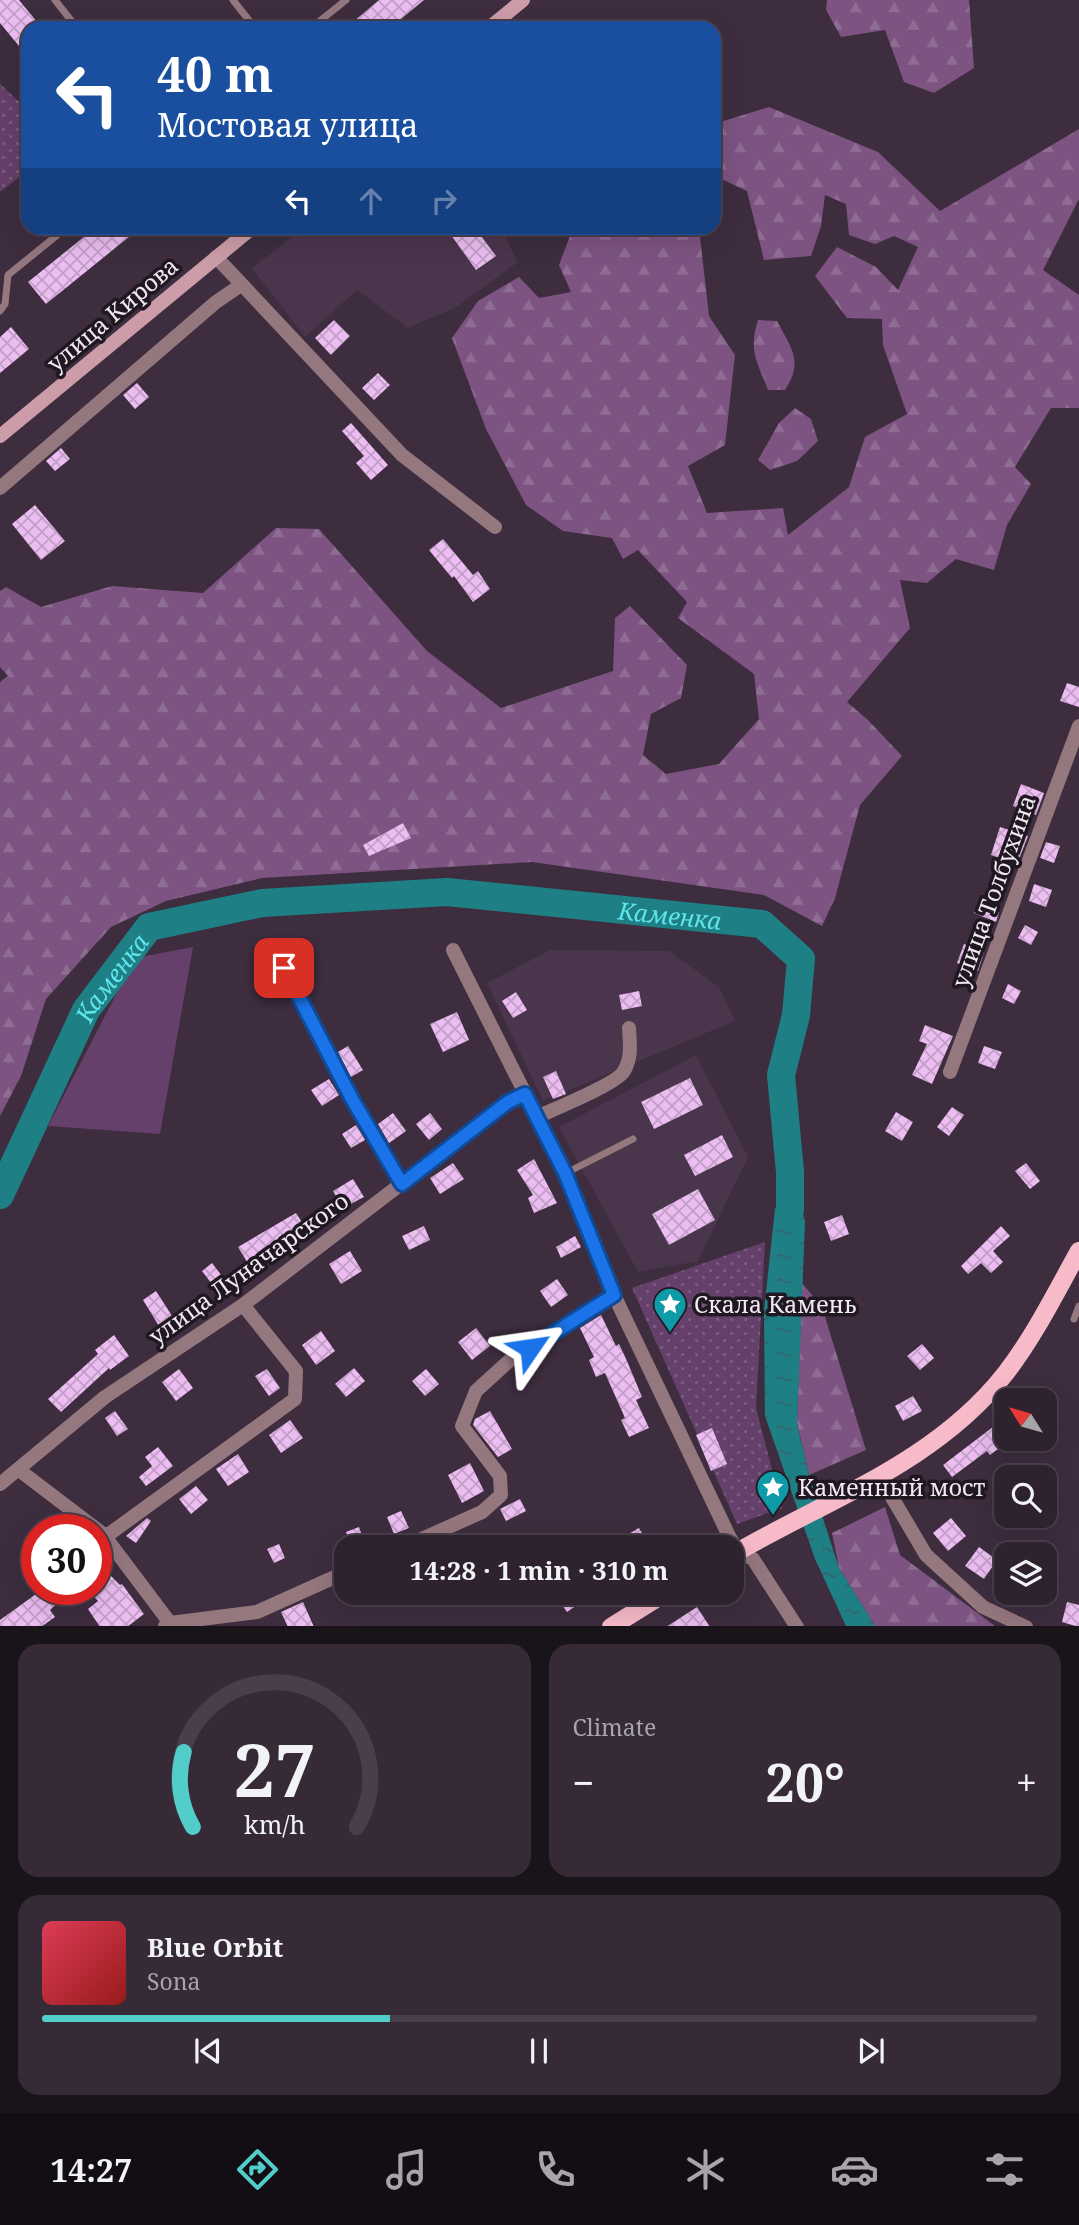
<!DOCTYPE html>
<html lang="en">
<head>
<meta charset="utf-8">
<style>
  body { margin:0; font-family:"Noto Serif",serif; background:#362a37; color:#f1f3f6; height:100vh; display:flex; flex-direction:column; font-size:26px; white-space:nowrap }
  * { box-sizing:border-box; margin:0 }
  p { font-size:23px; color:#a7a4aa }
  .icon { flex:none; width:38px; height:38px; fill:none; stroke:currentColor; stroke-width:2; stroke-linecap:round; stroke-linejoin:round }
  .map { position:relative; height:1626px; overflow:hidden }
  .side { display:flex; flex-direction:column; gap:18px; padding:18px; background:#19131a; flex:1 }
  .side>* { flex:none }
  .hud { position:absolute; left:21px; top:21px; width:700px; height:214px; border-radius:21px; box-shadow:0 7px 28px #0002,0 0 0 2px #493f4b; background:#1a4fa0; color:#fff; overflow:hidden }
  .needle { width:46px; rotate:307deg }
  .fabs { position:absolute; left:994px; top:1388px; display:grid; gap:14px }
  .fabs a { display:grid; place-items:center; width:63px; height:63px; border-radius:14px; background:#2e222f; box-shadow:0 7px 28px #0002,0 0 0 2px #493f4b; font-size:35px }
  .speed { position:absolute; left:21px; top:1514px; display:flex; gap:14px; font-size:35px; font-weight:700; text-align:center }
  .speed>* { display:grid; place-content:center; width:91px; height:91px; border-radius:50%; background:#2e222f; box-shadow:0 7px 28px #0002,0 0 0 2px #493f4b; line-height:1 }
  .speed .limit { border:10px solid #d22; background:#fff; color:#111 }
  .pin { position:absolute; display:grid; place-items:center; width:60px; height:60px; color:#fff; margin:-30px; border-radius:14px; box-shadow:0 4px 10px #0006 }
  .me { position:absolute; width:77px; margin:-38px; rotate:58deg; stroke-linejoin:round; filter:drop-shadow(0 0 5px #0008) }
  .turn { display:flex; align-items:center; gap:24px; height:147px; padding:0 21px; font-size:32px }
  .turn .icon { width:91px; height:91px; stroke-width:2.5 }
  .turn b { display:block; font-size:49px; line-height:60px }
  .lanes { display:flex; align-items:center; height:66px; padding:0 21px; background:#0003; justify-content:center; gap:35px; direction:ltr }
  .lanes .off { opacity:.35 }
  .big { font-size:52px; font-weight:700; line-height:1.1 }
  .side .card { flex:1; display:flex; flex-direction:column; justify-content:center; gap:10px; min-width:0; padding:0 24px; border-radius:21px; background:#362a37 }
  .side .dial { align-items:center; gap:0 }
  .dial svg { height:182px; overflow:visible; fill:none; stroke:#493f4b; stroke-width:7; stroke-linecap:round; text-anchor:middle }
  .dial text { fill:#f1f3f6; stroke:none }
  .song { display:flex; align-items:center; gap:21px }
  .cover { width:84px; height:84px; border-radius:10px; background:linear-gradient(135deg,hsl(350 70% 55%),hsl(0 70% 35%)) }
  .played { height:7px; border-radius:4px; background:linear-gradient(90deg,#53cdca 35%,#493f4b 35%) }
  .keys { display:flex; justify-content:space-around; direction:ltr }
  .heat { display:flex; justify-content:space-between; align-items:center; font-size:38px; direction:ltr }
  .side .tiles { flex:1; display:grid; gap:18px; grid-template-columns:1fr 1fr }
  .card:last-child { grid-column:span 2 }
  .trip { position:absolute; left:334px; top:1535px; width:410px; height:70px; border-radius:21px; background:#2e222f; box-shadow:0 7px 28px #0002,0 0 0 2px #493f4b; font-weight:700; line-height:70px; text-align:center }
  .menu { display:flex; height:112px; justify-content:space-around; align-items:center; background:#120e13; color:#a7a4aa }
  .menu .icon { width:49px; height:49px }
  .menu .selected { color:#53cdca }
  .menu b { font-size:32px; color:#f1f3f6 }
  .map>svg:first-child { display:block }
  .built { fill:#49354c }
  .grass { fill:#65406a }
  .forest { fill:url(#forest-firs) }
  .park { fill:url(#park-dots) }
  .water { fill:url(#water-ripples) }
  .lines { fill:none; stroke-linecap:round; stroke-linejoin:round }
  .river { stroke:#1e8085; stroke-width:28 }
  .building { fill:url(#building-cross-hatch) }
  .lane { stroke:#95777e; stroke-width:7 }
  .street { stroke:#95777e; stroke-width:14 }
  .secondary { stroke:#cc9da8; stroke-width:14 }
  .primary { stroke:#f7bac8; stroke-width:18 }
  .route-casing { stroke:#114b97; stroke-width:18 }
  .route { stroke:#1a73e8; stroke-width:12 }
  .labels { text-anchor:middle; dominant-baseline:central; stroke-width:7; stroke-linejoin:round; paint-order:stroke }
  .street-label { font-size:23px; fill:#f2e8f4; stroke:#201821 }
  .poi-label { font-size:23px; fill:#f2e8f4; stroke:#201821; text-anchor:start }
  .water-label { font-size:24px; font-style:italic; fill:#5ee4ea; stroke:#201821 }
</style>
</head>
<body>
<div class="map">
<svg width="1079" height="1627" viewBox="0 0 1079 1627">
  <defs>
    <pattern id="forest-firs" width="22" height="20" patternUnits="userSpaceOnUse" patternTransform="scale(1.75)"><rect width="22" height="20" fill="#7c5381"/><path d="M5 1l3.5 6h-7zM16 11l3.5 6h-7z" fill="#8f6c93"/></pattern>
    <pattern id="park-dots" width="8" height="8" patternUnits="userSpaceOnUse" patternTransform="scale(1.75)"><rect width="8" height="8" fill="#65406a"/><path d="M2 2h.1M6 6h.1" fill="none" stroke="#7c5c80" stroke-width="1.8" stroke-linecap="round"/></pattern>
    <pattern id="water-ripples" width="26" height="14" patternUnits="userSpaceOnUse" patternTransform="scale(1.75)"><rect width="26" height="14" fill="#1e8085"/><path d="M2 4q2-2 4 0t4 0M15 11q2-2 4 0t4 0" fill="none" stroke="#31666a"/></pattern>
    <pattern id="building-cross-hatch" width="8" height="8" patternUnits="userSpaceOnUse" patternTransform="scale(1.75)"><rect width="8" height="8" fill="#ebbdf1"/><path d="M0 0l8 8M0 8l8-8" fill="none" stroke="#c29fc7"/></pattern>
  </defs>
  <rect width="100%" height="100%" fill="#3d2d3f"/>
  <path class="built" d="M303,228h198l17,34 -63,46 -47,20 -51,-38 -52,47 -53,-69z
    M550,950l119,1 50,36 16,34 -192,80 -56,-118z
    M696,1055l52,102 -50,104 -60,11 -79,-145z"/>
  <path class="grass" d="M193,947l-33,187 -112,-8 87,-168z"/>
  <path class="forest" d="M827,0h142l5,68 -40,25 -30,-11 -19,-52 -44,7 -15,-27z
    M769,107l109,45 62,59 139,-82v70l-36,71 36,25v113h-28l-36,59 16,17 -24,41 -13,45 -38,-11 -29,24 -27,-3 10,48 -63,74 21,18 34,36 -42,49 -25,93 -13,28 -58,-31 -232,-33 -270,16 -96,23 -55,26 -65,72 -25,77 -21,40v-434l8,-6 -8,-9v-76l6,-4 35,20 71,-21 91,7 73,-65 43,1 108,122 74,57 112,-37 2,-53 15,-12 57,59 -6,33 -30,16 -8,41 23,19 53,-10 40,-45 -5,-45 -76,-56 9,-16 -49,-52 -15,9 -11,-21 -49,-7 -37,-26 -40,-76 -34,-91 26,-37 41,-24 20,21 32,-6 -12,-27 14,-37h126l10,88 26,39 -10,90 -37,21 19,47 76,-5 5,27 61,-48 16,-50 42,-23 -24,-69 -1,-26 -35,-1 -32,-42 22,-29 39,20 22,23 20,-43 -24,-11 -19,8 -26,-9 -3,-31 -21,-9 -4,31 -10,30 -47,4 -17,-69 -30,-14 -3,-12v-41z
    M758,320l19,1c14,27 27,40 8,69h-17c-11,-29 -20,-39 -10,-70z
    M795,408l16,11 7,22 -21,20 -27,9 -12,-10 21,-37z
    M802,1283l20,24 44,143 -57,25 -12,-52z
    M885,1507l15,48 95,71h-120l-36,-58 -7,-35z"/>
  <path class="park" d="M0,84l28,26v60l-28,22z
    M765,1242l-9,166 26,100 -45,16 -105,-236z"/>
  <path class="water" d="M790,1172l15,49 -8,203 12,51 30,93 36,58h-29l-31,-67 -50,-143 -1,-105 11,-102z"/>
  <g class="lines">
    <path class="river" id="s1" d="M0,1195l86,-185 63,-83 113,-24 185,-11 315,32 39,35 -5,56 -15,60 9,97v38"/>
  </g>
  <path class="building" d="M0,0h19l23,28h-14v29l-28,-34z
    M379,0h45l-34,28h-44z
    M95,228h45l-94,76 -18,-22z
    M446,228h29l21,28 -20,14z
    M334,320l16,16 -19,19 -16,-17z
    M11,327l18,22 -29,24v-36z
    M378,373l12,12 -16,15 -12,-12z
    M137,383l12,14 -14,12 -12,-14z
    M351,423l37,42 -17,15 -15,-17 8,-7 -22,-25z
    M61,448l9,11 -15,12 -9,-10z
    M35,505l30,36 -24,19 -29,-36z
    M443,539l30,36 5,-4 12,18 -17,13 -19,-26 -2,2 -23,-28z
    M1067,683l12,4v20l-19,-6z
    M1021,784l23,9 -8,22 -23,-9z
    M403,823l8,15 -42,18 -6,-11z
    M1000,827l28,9 -11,28 -26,-9z
    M1046,842l14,4 -6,17 -14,-5z
    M1034,884l18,6 -6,17 -17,-6z
    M979,902l20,10 -3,10 -22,-9z
    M1025,925l13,7 -7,13 -13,-7z
    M964,944l20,8 -6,19 -21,-8z
    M1008,984l13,7 -7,13 -12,-6z
    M639,991l3,15 -20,4 -3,-15z
    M516,992l11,18 -14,8 -11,-17z
    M457,1012l12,28 -26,12 -13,-28z
    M925,1025l28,11 -21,48 -20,-9 15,-31 -8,-3z
    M348,1046l15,24 -12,7 -13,-25z
    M984,1046l18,6 -7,17 -17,-6z
    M556,1071l10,23 -13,5 -10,-22z
    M690,1078l13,27 -49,24 -13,-27z
    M329,1079l10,16 -17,11 -11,-16z
    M952,1107l12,8 -15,21 -12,-9z
    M896,1112l17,10 -11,19 -17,-10z
    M393,1113l13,18 -17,12 -11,-19z
    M430,1113l12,16 -13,11 -13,-16z
    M356,1125l9,15 -14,8 -9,-14z
    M722,1135l11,22 -38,19 -11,-21z
    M534,1159l23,44 -23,10 -6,-15 5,-3 -16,-25z
    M453,1163l11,16 -24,15 -10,-16z
    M1026,1163l14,18 -10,8 -15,-18z
    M353,1179l11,18 -21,11 -10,-17z
    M698,1189l17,31 -46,25 -17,-31z
    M296,1213l11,17 -58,35 -11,-18z
    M842,1215l7,19 -18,7 -7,-19z
    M424,1226l6,14 -21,10 -7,-14z
    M1001,1226l9,10 -17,15 10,11 -12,11 -10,-10 -13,11 -7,-8z
    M575,1236l6,11 -20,11 -5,-11z
    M350,1251l12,20 -21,13 -12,-20z
    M212,1263l16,21 -10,8 -16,-21z
    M557,1279l11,16 -17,12 -11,-16z
    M156,1291l20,31 -14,9 -19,-31z
    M601,1315l15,31 3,-2 8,17 15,36 -6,3 13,28 -20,9 -8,-17 4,-2 -20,-45 -9,4 -7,-17 5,-3 -14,-29z
    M476,1328l14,18 -18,14 -14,-18z
    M321,1331l14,20 -19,14 -14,-20z
    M114,1335l15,21 -19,14 -1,-2 -48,44 -13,-13 50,-45 -3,-4z
    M922,1344l12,14 -14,12 -13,-14z
    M354,1368l11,13 -19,16 -11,-13z
    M179,1369l14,19 -17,13 -14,-19z
    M267,1369l13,19 -11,8 -14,-20z
    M426,1369l13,15 -14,12 -13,-15z
    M913,1396l9,15 -19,10 -8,-15z
    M115,1411l13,18 -11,7 -12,-18z
    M490,1411l22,38 -14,8 -25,-32 2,-6z
    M1006,1417v26l-16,12 -3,-4 -35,26 -9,-12z
    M290,1420l13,18 -22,15 -12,-18z
    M712,1428l15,36 -16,7 -15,-36z
    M158,1447l15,19 -27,20 -7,-9 13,-11 -7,-9z
    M238,1454l11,18 -21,14 -12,-17z
    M470,1463l14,28 -22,12 -14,-28z
    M196,1486l12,14 -17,14 -12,-15z
    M520,1499l6,12 -20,10 -6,-12z
    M401,1511l8,17 -15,6 -7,-17z
    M147,1518l4,3 -15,22 -10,-7z
    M951,1518l15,18 -18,15 -15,-18z
    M359,1527l7,20h-14l-6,-15z
    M639,1528l11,19h-44z
    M279,1544l6,14 -11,5 -7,-14z
    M979,1547l18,13 -13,19 -19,-13z
    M96,1561l24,24 2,-1 22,30 -17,13h-27l-12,-18 10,-8 -11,-12h9z
    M43,1589h29l-22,21 5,7 -14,10h-41v-7z
    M553,1592h43l-29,20z
    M303,1602l11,25h-26l-7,-15z
    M1067,1602l12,3v22l-17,-5z
    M697,1607l13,20h-44z"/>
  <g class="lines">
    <path class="lane" d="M55,0l22,28
      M233,0l22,28
      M311,28l35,-28
      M0,311l5,-7 3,-29 58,-47
      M566,1173l67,-34
      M1074,1319l5,-13"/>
    <path class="street" d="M216,257l186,198 93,72
      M0,488l216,-186 25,-17
      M453,950l112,223 49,122 115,241 9,15 15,8 44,68
      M284,968l68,131 50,84
      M950,1072l129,-346
      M537,1117c17,-8 80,-33 87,-46 8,-13 6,-28 5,-43
      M19,1470l84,64 70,93
      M880,1477l46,78 57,52 43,20
      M0,1484l105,-87 138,-92 265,-203 17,-8
      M105,1537l190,-138 1,-28 -53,-66
      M404,1547l78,-35 19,-17 -1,-19 -38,-50 14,-35 33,-30 105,-66
      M165,1626l5,-3 87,-11 89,-40"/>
    <path class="secondary" d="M489,28l34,-28
      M0,436l252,-208"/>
    <path class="primary" d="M732,1555c94,-55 203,-92 273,-181 29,-37 51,-82 74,-123
      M611,1627l56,-35"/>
  </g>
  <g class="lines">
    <defs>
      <path id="route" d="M284,968l68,131 50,85 106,-82 17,-8 40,79 49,122 -84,53"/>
    </defs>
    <use href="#route" class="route-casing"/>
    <use href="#route" class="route"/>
  </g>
  <defs>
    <symbol id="sight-pin" viewBox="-11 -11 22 30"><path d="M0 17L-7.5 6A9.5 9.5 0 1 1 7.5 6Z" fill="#0f9aa8" stroke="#201821"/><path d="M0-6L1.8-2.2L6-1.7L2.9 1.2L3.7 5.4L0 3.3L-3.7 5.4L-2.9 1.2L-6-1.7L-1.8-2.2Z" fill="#fff"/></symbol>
  </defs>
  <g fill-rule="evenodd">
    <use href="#sight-pin" x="651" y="1285" width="38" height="52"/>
    <use href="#sight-pin" x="754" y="1468" width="38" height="52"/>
  </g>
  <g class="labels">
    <g class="street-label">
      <text transform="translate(112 314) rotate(-40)">улица Кирова</text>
      <text transform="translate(993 891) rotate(-70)">улица Толбухина</text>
      <text transform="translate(248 1268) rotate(-36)">улица Луначарского</text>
    </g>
    <g class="poi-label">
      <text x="694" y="1304">Скала Камень</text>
      <text x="798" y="1487">Каменный мост</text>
    </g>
    <g class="water-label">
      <text stroke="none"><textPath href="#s1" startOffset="833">Каменка</textPath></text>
      <text stroke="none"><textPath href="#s1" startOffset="245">Каменка</textPath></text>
    </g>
  </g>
</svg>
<div class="fabs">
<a><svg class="needle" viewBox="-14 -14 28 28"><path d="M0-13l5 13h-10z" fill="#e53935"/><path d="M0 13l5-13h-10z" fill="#a7a4aa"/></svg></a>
<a><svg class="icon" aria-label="search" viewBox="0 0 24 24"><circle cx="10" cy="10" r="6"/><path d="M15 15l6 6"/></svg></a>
<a><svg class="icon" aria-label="layers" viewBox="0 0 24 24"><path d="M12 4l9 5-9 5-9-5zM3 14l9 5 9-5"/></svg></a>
</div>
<div class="speed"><div class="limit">30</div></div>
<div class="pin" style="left:284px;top:968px;background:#d93025"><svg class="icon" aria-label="arrive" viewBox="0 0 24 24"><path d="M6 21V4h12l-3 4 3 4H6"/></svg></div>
<svg class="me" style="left:530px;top:1348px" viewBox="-20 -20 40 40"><path d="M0-17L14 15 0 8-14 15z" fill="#1a73e8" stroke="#fff" stroke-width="4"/></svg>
<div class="trip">14:28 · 1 min · 310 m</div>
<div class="hud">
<div class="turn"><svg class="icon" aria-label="left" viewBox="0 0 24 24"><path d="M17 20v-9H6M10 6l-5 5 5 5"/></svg><div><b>40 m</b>Мостовая улица</div></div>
<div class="lanes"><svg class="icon" aria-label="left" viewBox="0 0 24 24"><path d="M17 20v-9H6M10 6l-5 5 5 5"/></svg><svg class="icon off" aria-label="ahead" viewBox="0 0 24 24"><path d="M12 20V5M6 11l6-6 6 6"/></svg><svg class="icon off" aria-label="right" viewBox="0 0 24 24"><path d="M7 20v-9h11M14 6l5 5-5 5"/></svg></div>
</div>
</div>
<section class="side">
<div class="tiles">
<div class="card dial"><svg viewBox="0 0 100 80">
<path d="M14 69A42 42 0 1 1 86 69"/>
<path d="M14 69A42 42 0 0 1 10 36" stroke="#53cdca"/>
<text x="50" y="56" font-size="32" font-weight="700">27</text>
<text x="50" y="72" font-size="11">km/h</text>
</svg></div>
<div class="card"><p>Climate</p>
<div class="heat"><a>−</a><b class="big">20°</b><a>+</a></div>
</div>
<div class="card">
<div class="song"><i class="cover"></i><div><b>Blue Orbit</b><p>Sona</p></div></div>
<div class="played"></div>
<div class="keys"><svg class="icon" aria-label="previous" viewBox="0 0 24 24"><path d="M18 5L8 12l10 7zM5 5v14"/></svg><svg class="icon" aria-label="pause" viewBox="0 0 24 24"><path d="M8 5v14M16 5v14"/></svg><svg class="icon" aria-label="next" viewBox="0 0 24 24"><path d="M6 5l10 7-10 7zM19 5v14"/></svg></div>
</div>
</div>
</section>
<nav class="menu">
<b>14:27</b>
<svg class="icon selected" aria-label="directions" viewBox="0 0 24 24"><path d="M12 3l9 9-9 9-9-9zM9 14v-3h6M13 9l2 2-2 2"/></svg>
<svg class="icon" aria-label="music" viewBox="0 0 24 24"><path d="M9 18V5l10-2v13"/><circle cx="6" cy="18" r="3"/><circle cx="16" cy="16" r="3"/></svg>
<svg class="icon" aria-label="phone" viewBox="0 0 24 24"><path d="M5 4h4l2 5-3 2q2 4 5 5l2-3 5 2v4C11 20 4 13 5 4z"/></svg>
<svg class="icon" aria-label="climate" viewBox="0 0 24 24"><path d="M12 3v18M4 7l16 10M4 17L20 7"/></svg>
<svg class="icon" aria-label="car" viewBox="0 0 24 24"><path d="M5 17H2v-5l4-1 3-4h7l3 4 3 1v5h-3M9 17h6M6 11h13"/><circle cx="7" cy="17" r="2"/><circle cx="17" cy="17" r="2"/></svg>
<svg class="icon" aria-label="filters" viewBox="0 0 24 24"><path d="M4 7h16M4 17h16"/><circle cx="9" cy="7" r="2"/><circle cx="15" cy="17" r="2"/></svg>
</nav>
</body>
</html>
